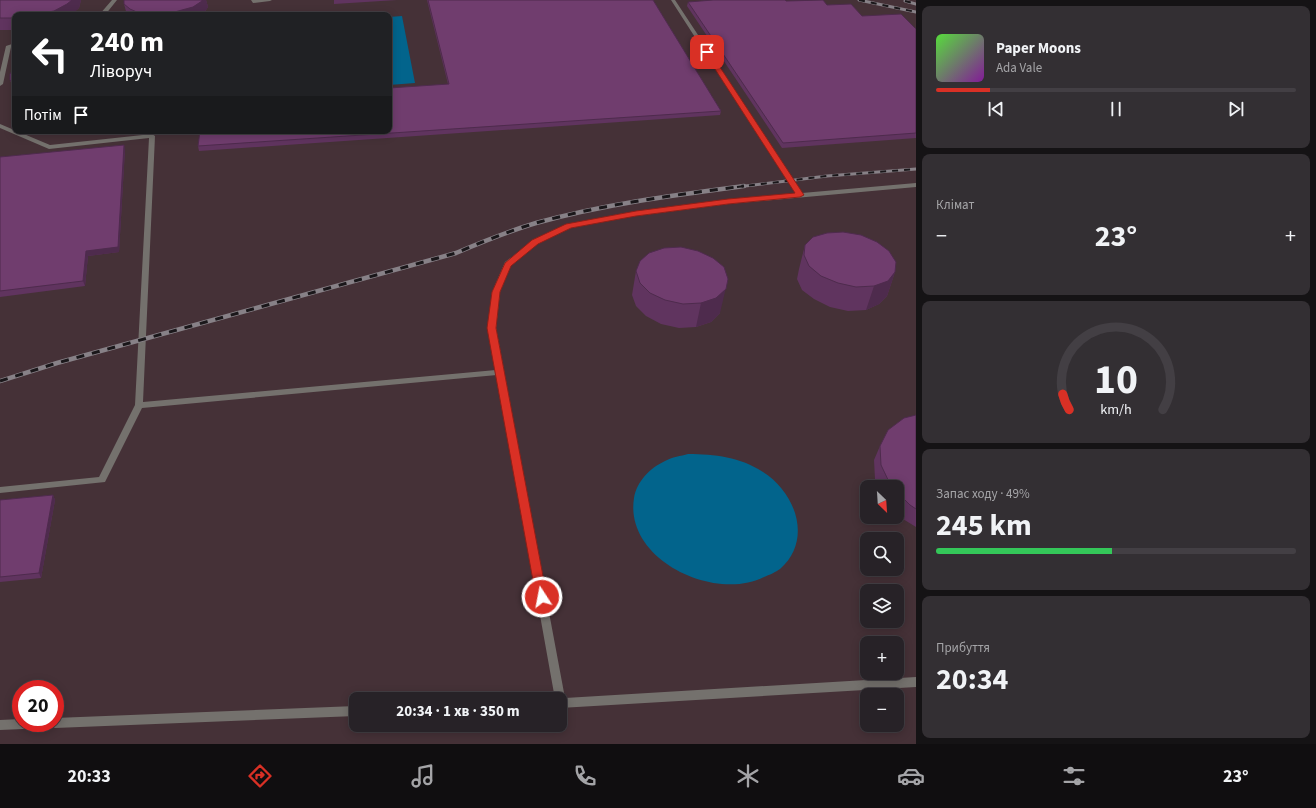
<!DOCTYPE html>
<html lang="uk">
<head>
<meta charset="utf-8">
<style>
  body { margin:0; font-family:"Source Sans 3",sans-serif; background:#332f33; color:#f1f3f6; height:100vh; display:flex; flex-direction:column; font-size:15px; white-space:nowrap }
  * { box-sizing:border-box; margin:0 }
  p { font-size:13px; color:#a4a4a7 }
  .icon { flex:none; width:22px; height:22px; fill:none; stroke:currentColor; stroke-width:2; stroke-linecap:round; stroke-linejoin:round }
  .map { position:relative; flex:1; overflow:hidden }
  .sheet { display:flex; flex-direction:column; gap:6px; padding:6px; background:#151315; width:400px }
  .sheet>* { flex:none }
  .hud { position:absolute; left:12px; top:12px; width:380px; height:122px; border-radius:8px; box-shadow:0 2px 10px #0003,0 0 0 1px #433f44; background:#202124; color:#fff; overflow:hidden }
  .needle { width:26px; rotate:155deg }
  .buttons { position:absolute; left:860px; top:480px; display:grid; gap:8px }
  .buttons a { display:grid; place-items:center; width:44px; height:44px; border-radius:8px; background:#272227; box-shadow:0 2px 10px #0003,0 0 0 1px #433f44; font-size:20px }
  .speed { position:absolute; left:12px; top:680px; display:flex; gap:8px; font-size:20px; font-weight:700; text-align:center }
  .speed>* { display:grid; place-content:center; width:52px; height:52px; border-radius:50%; background:#272227; box-shadow:0 2px 10px #0003,0 0 0 1px #433f44; line-height:1 }
  .speed .limit { border:6px solid #d22; background:#fff; color:#111 }
  .pin { position:absolute; display:grid; place-items:center; width:34px; height:34px; color:#fff; margin:-17px; border-radius:8px; box-shadow:0 2px 6px #0006 }
  .me { position:absolute; width:44px; margin:-22px; rotate:349deg; stroke-linejoin:round; filter:drop-shadow(0 0 3px #0008) }
  .turn { display:flex; align-items:center; gap:14px; height:84px; padding:0 12px; font-size:18px }
  .turn .icon { width:52px; height:52px; stroke-width:2.5 }
  .turn b { display:block; font-size:28px; line-height:34px }
  .then { display:flex; align-items:center; height:38px; padding:0 12px; background:#0003; gap:8px; font-size:15px }
  .big { font-size:30px; font-weight:700; line-height:1.1 }
  .sheet .widget { flex:1; display:flex; flex-direction:column; justify-content:center; gap:6px; min-width:0; padding:0 14px; border-radius:8px; background:#332f33 }
  .sheet .dial { align-items:center; gap:0 }
  .dial svg { height:104px; overflow:visible; fill:none; stroke:#433f44; stroke-width:7; stroke-linecap:round; text-anchor:middle }
  .dial text { fill:#f1f3f6; stroke:none }
  .song { display:flex; align-items:center; gap:12px }
  .cover { width:48px; height:48px; border-radius:6px; background:linear-gradient(135deg,hsl(110 70% 55%),hsl(290 70% 35%)) }
  .played { height:4px; border-radius:2px; background:linear-gradient(90deg,#d93025 15%,#433f44 15%) }
  .keys { display:flex; justify-content:space-around; direction:ltr }
  .heat { display:flex; justify-content:space-between; align-items:center; font-size:22px; direction:ltr }
  .charge { height:6px; border-radius:3px; background:linear-gradient(90deg,#34c759 49%,#433f44 0) }
  .trip { position:absolute; left:349px; top:692px; width:218px; height:40px; border-radius:8px; background:#272227; box-shadow:0 2px 10px #0003,0 0 0 1px #433f44; font-weight:700; line-height:40px; text-align:center }
  .menu { display:flex; height:64px; justify-content:space-around; align-items:center; background:#100e10; color:#a4a4a7 }
  .menu .icon { width:28px; height:28px }
  .menu .on { color:#d93025 }
  .menu b { font-size:18px; color:#f1f3f6 }
  main { display:flex; flex:1; min-height:0 }
  .map>svg:first-child { display:block }
  .industrial { fill:#453137; fill-rule:evenodd }
  .water { fill:#02648c }
  .lines { fill:none; stroke-linecap:round; stroke-linejoin:round }
  .service { fill:#74716d; fill-rule:evenodd }
  .rail-far1-casing { stroke:#878187; stroke-width:3 }
  .rail-casing { stroke:#878187; stroke-width:4.5 }
  .rail-far1 { stroke:#1a171a; stroke-width:2; stroke-dasharray:6; stroke-linecap:butt }
  .rail { stroke:#1a171a; stroke-width:3; stroke-dasharray:8; stroke-linecap:butt }
  .wall { fill:#60345f }
  .shaded-wall { fill:#4e2b4d }
  .building { fill:#703d6e; stroke:#4e2b4d }
  .route { fill:#d93025; stroke:#8d1f18 }
</style>
</head>
<body>
<main>
<div class="map">
<svg width="916" height="744" viewBox="0 0 916 744">
  <rect width="100%" height="100%" fill="#342d34"/>
  <path class="industrial" d="M0,0h916v744h-916zM15,15h374v116h-374zM867,487h30v30h-30zM867,539h30v30h-30zM867,591h30v30h-30zM867,643h30v30h-30zM21,689h34v34h-34zM867,695h30v30h-30zM356,699h204v26h-204z"/>
  <path class="water" d="M402,16l13,67 -26,2v-68z
    M688,454c27,0 52,3 75,18 33,21 50,68 17,97 -4,3 -11,6 -16,8 -49,25 -140,-17 -130,-79 3,-17 16,-30 31,-37 7,-4 16,-5 23,-7z"/>
  <g class="lines">
    <path class="service" d="M112,0h5l-12,15h-6z
      M251,0h21l-2,1 -17,2z
      M671,0h4l127,193 114,-10v4l-188,17 -108,14 -49,10 -34,15 -26,22 -11,27 -4,36 69,370 351,-21v10l-356,21v-9h-5l-58,-324 -355,33 -37,74 -105,11v-6l99,-10 36,-72 14,-267 -100,11 -49,-21v-4l50,21 102,-11 3,2 -12,266 353,-32 -8,-42 4,-36 13,-30 28,-21 34,-16 53,-11 108,-14 68,-6z
      M15,43v4h-4l-8,37 -3,2v-14l6,-26z
      M356,706v10l-301,12 -5,-3 -4,3 -46,2v-10l21,-1v4h34v-5z"/>
    <defs>
      <path id="rail-far1" d="M859,0l57,12
        M905,1l11,3
        M737,187l90,-11 89,-7"/>
      <path id="rail" d="M0,381l57,-18 399,-110c26,-11 53,-22 80,-30 68,-19 139,-28 208,-37"/>
    </defs>
    <use href="#rail-far1" class="rail-far1-casing"/>
    <use href="#rail" class="rail-casing"/>
    <use href="#rail-far1" class="rail-far1"/>
    <use href="#rail" class="rail"/>
  </g>
  <path class="wall" d="M0,0h81l-2,8 -8,7h-56v15h-15z
    M124,0h82l2,7 -4,6 -3,2h-74l-3,-11z
    M334,0h63l-63,4z
    M427,0h226l68,111 -1,4 -521,36 -1,-5 250,-62z
    M786,1l41,4 35,11 54,13v109l-134,10 -95,-142 1,-4z
    M15,67v26l-5,-13z
    M125,149l-6,103 -31,4 -3,30 -85,11v-140z
    M805,245l90,27 -8,24 -8,8 -13,6 -18,1 -18,-4 -16,-8 -12,-9 -5,-11 2,-10z
    M636,271l84,42 -9,9 -15,5 -17,1 -18,-4 -15,-8 -10,-10 -4,-11z
    M916,415v112l-13,-8 -6,-7v-25h-18l-4,-8 -1,-19 6,-14z
    M53,495l2,5 -14,78 -41,4v-82z"/>
  <path class="shaded-wall" d="M72,0h9l-2,8 -8,7h-39z
    M202,0h4l2,7 -4,6 -3,2h-34v-1z
    M124,145l1,4 -6,103 -31,4 -3,30 -2,-5 3,-30z
    M895,272l-8,24 -8,8 -13,6 8,-24z
    M728,279l-8,34 -9,9 -15,5 5,-24z
    M53,495l2,5 -14,78 -2,-5z"/>
  <path class="building" d="M0,0h72l-5,4 -13,7 -22,4h-17v3h-15z
    M124,0h78v1l-9,6 -26,7 -28,-1 -9,-4 -6,-5z
    M428,0h225l68,111 -523,35 2,-15h189v-43l60,-4z
    M713,0h72l1,1 37,-1 4,5 24,-1 11,12 39,-2 15,15v104l-133,10 -95,-141z
    M15,67v17l-5,-4v-6z
    M124,145l-6,102 -32,4 -3,30 -83,10v-134z
    M843,232l18,3 16,7 12,9 7,11 -1,10 -7,9 -14,5 -18,1 -18,-4 -17,-7 -12,-10 -5,-11 1,-10 8,-8 14,-4z
    M681,247l17,4 15,7 11,9 4,12 -2,10 -10,9 -15,5 -18,1 -18,-4 -15,-7 -10,-10 -4,-12 4,-10 9,-8 15,-5z
    M916,415v94l-6,-4 -13,-13v-5h-5l-1,-1 -10,-21 -1,-19 8,-16 16,-12z
    M53,495l-14,78 -39,4v-77z"/>
  <path class="route" d="M705,50l5,2 94,143 -4,2 -72,7 -92,12 -65,12 -33,16 -27,22 -11,26 -4,36 51,269 -1,4h-8l-2,-4 -49,-269 5,-36 13,-29 27,-23 34,-16 70,-13 92,-12 67,-6 -91,-141z"/>
</svg>
<div class="buttons">
<a><svg class="needle" viewBox="-14 -14 28 28"><path d="M0-13l5 13h-10z" fill="#e53935"/><path d="M0 13l5-13h-10z" fill="#a4a4a7"/></svg></a>
<a><svg class="icon" aria-label="search" viewBox="0 0 24 24"><circle cx="10" cy="10" r="6"/><path d="M15 15l6 6"/></svg></a>
<a><svg class="icon" aria-label="layers" viewBox="0 0 24 24"><path d="M12 4l9 5-9 5-9-5zM3 14l9 5 9-5"/></svg></a>
<a>+</a>
<a>−</a>
</div>
<div class="speed"><div class="limit">20</div></div>
<div class="pin" style="left:707px;top:52px;background:#d93025"><svg class="icon" aria-label="arrive" viewBox="0 0 24 24"><path d="M6 21V4h12l-3 4 3 4H6"/></svg></div>
<svg class="me" style="left:542px;top:597px" viewBox="-20 -20 40 40"><circle r="17" fill="#d93025" stroke="#fff" stroke-width="3"/><path d="M0-11L8 9 0 5-8 9z" fill="#fff"/></svg>
<div class="trip">20:34 · 1 хв · 350 m</div>
<div class="hud">
<div class="turn"><svg class="icon" aria-label="left" viewBox="0 0 24 24"><path d="M17 20v-9H6M10 6l-5 5 5 5"/></svg><div><b>240 m</b>Ліворуч</div></div>
<div class="then">Потім<svg class="icon" aria-label="arrive" viewBox="0 0 24 24"><path d="M6 21V4h12l-3 4 3 4H6"/></svg></div>
</div>
</div>
<section class="sheet">
<div class="widget">
<div class="song"><i class="cover"></i><div><b>Paper Moons</b><p>Ada Vale</p></div></div>
<div class="played"></div>
<div class="keys"><svg class="icon" aria-label="previous" viewBox="0 0 24 24"><path d="M18 5L8 12l10 7zM5 5v14"/></svg><svg class="icon" aria-label="pause" viewBox="0 0 24 24"><path d="M8 5v14M16 5v14"/></svg><svg class="icon" aria-label="next" viewBox="0 0 24 24"><path d="M6 5l10 7-10 7zM19 5v14"/></svg></div>
</div>
<div class="widget"><p>Клімат</p>
<div class="heat"><a>−</a><b class="big">23°</b><a>+</a></div>
</div>
<div class="widget dial"><svg viewBox="0 0 100 80">
<path d="M14 69A42 42 0 1 1 86 69"/>
<path d="M14 69A42 42 0 0 1 9 57" stroke="#d93025"/>
<text x="50" y="56" font-size="32" font-weight="700">10</text>
<text x="50" y="72" font-size="11">km/h</text>
</svg></div>
<div class="widget"><p>Запас ходу · 49%</p><b class="big">245 km</b><div class="charge"></div></div>
<div class="widget"><p>Прибуття</p><b class="big">20:34</b></div>
</section>
</main>
<nav class="menu">
<b>20:33</b>
<svg class="icon on" aria-label="directions" viewBox="0 0 24 24"><path d="M12 3l9 9-9 9-9-9zM9 14v-3h6M13 9l2 2-2 2"/></svg>
<svg class="icon" aria-label="music" viewBox="0 0 24 24"><path d="M9 18V5l10-2v13"/><circle cx="6" cy="18" r="3"/><circle cx="16" cy="16" r="3"/></svg>
<svg class="icon" aria-label="phone" viewBox="0 0 24 24"><path d="M5 4h4l2 5-3 2q2 4 5 5l2-3 5 2v4C11 20 4 13 5 4z"/></svg>
<svg class="icon" aria-label="climate" viewBox="0 0 24 24"><path d="M12 3v18M4 7l16 10M4 17L20 7"/></svg>
<svg class="icon" aria-label="car" viewBox="0 0 24 24"><path d="M5 17H2v-5l4-1 3-4h7l3 4 3 1v5h-3M9 17h6M6 11h13"/><circle cx="7" cy="17" r="2"/><circle cx="17" cy="17" r="2"/></svg>
<svg class="icon" aria-label="filters" viewBox="0 0 24 24"><path d="M4 7h16M4 17h16"/><circle cx="9" cy="7" r="2"/><circle cx="15" cy="17" r="2"/></svg>
<b>23°</b>
</nav>
</body>
</html>
